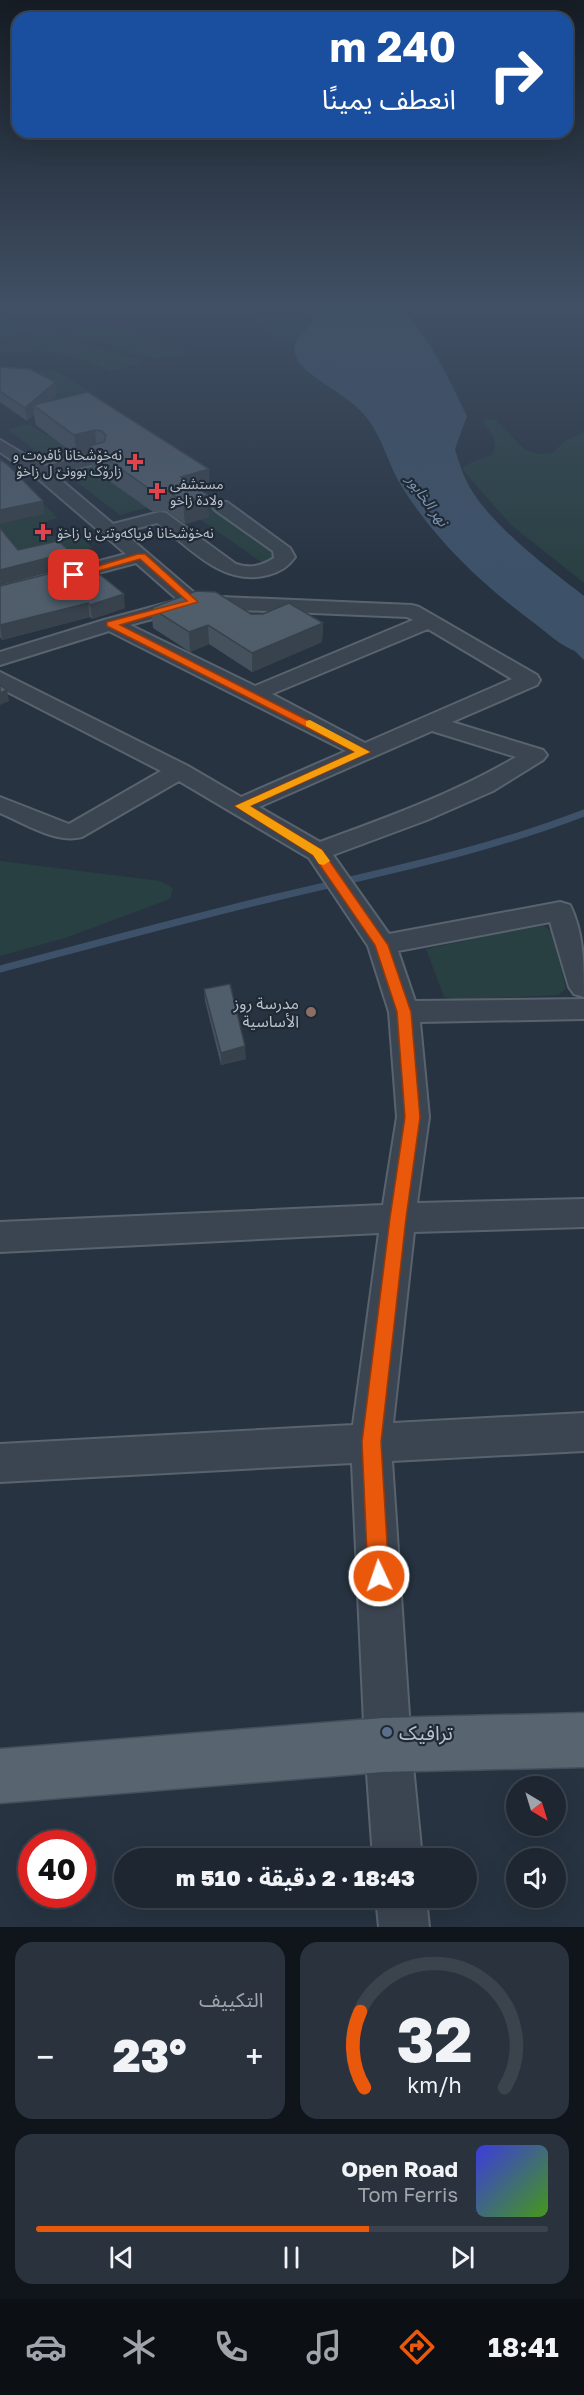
<!DOCTYPE html>
<html lang="ar">
<head>
<meta charset="utf-8">
<style>
  body { margin:0; font-family:"Golos Text","Noto Sans Arabic",sans-serif; background:#2a323d; color:#f1f3f6; direction:rtl; height:100vh; display:flex; flex-direction:column; font-size:22px; white-space:nowrap }
  * { box-sizing:border-box; margin:0 }
  p { font-size:20px; color:#a0a5ab }
  .icon { flex:none; width:33px; height:33px; fill:none; stroke:currentColor; stroke-width:2; stroke-linecap:round; stroke-linejoin:round }
  .map { position:relative; height:1927px; overflow:hidden; direction:ltr }
  .sheet { display:flex; flex-direction:column; gap:15px; padding:15px; background:#10151b; flex:1 }
  .sheet>* { flex:none }
  .banner { position:absolute; left:12px; top:12px; width:561px; height:126px; border-radius:18px; box-shadow:0 6px 24px #0002,0 0 0 2px #3b434d; direction:rtl; background:#1a4fa0; color:#fff; overflow:hidden }
  .needle { width:39px; rotate:142deg }
  .controls { position:absolute; left:506px; top:1776px; display:grid; gap:12px }
  .controls a { display:grid; place-items:center; width:60px; height:60px; border-radius:50%; background:#1d2631; box-shadow:0 6px 24px #0002,0 0 0 2px #3b434d; font-size:30px }
  .speed { position:absolute; left:18px; top:1830px; display:flex; gap:12px; font-size:30px; font-weight:700; text-align:center }
  .speed>* { display:grid; place-content:center; width:78px; height:78px; border-radius:50%; background:#1d2631; box-shadow:0 6px 24px #0002,0 0 0 2px #3b434d; line-height:1 }
  .speed .limit { border:9px solid #d22; background:#fff; color:#111 }
  .pin { position:absolute; display:grid; place-items:center; width:51px; height:51px; color:#fff; margin:-26px; border-radius:12px; box-shadow:0 3px 9px #0006 }
  .me { position:absolute; width:66px; margin:-33px; rotate:357deg; stroke-linejoin:round; filter:drop-shadow(0 0 4px #0008) }
  .turn { display:flex; align-items:center; gap:21px; height:126px; padding:0 18px; font-size:27px }
  .turn .icon { width:78px; height:78px; stroke-width:2.5 }
  .turn b { display:block; font-size:42px; line-height:51px }
  .big { font-size:45px; font-weight:800; line-height:1.1 }
  .sheet .tile { flex:1; display:flex; flex-direction:column; justify-content:center; gap:9px; min-width:0; padding:0 21px; border-radius:18px; background:#2a323d }
  .sheet .dial { align-items:center; gap:0 }
  .dial svg { height:156px; overflow:visible; fill:none; stroke:#3b434d; stroke-width:7; stroke-linecap:round; text-anchor:middle }
  .dial text { fill:#f1f3f6; stroke:none }
  .song { display:flex; align-items:center; gap:18px }
  .cover { width:72px; height:72px; border-radius:9px; background:linear-gradient(135deg,hsl(240 70% 55%),hsl(100 70% 35%)) }
  .played { height:6px; border-radius:3px; background:linear-gradient(90deg,#ea580c 65%,#3b434d 65%) }
  .keys { display:flex; justify-content:space-around; direction:ltr }
  .heat { display:flex; justify-content:space-between; align-items:center; font-size:33px; direction:ltr }
  .sheet .tiles { flex:1; display:grid; gap:15px; grid-template-columns:1fr 1fr }
  .tile:last-child { grid-column:span 2 }
  .trip { position:absolute; left:114px; top:1848px; width:363px; height:60px; border-radius:30px; background:#1d2631; box-shadow:0 6px 24px #0002,0 0 0 2px #3b434d; font-weight:800; line-height:60px; text-align:center; direction:rtl }
  .tabs { display:flex; height:96px; justify-content:space-around; align-items:center; background:#0c0f14; color:#a0a5ab }
  .tabs .icon { width:42px; height:42px }
  .tabs .current { color:#ea580c }
  .tabs b { font-size:27px; color:#f1f3f6 }
  .map>svg:first-child { display:block }
  .green { fill:#294042 }
  .water { fill:#3d5269 }
  .lines { fill:none; stroke-linecap:round; stroke-linejoin:round }
  .stream { stroke:#3d5269; stroke-width:7 }
  .river { fill:#3d5269; fill-rule:evenodd }
  .minor-casing { stroke:#59636e; stroke-width:4 }
  .major-casing { stroke:#454e5a; stroke-width:3 }
  .minor { fill:#3b4551; fill-rule:evenodd }
  .major { fill:#596471; fill-rule:evenodd }
  .wall { fill:#45515d }
  .shaded-wall { fill:#38424c }
  .building { fill:#505e6c; stroke:#38424c; stroke-width:1.5 }
  .route { fill:#ea580c; stroke:#983908; stroke-width:1.5 }
  .slow { fill:#f59e0b }
  .health-dot { fill:#e0444e; stroke:#202a36; stroke-width:2 }
  .education-dot { fill:#8d6e63; stroke:#202a36; stroke-width:2 }
  .service-dot { fill:#5c6f8a; stroke:#202a36; stroke-width:2 }
  .labels { text-anchor:middle; dominant-baseline:central; stroke-width:4.5; stroke-linejoin:round; paint-order:stroke }
  .far-poi-label { font-size:14px; fill:#b8c0cb; stroke:#202a36; text-anchor:start }
  .far-water-label { font-size:15px; font-style:italic; fill:#7992ad; stroke:#202a36 }
  .poi-label { font-size:16px; fill:#b8c0cb; stroke:#202a36; text-anchor:end }
  .near-poi-label { font-size:20px; fill:#b8c0cb; stroke:#202a36; text-anchor:start }
</style>
</head>
<body>
<div class="map">
<svg width="584" height="1927" viewBox="0 0 584 1927">
  <rect width="100%" height="100%" fill="#273341"/>
  <path class="green" d="M232,306h60l11,13 1,22 -32,-1 1,-4 -22,-25z
    M0,315l34,13 -34,12z
    M105,324l84,29 -34,6 -83,-26z
    M41,331l104,31 -34,9 -45,-16 -25,-4 -41,1v-7z
    M53,369l46,28 -74,17 35,-19 -16,-10 9,-5 -18,-2 -2,-4 4,-3 10,1z
    M486,419l10,1 29,30 13,4 15,-1 13,-13 15,-6 3,-5v154l-74,-59 -48,-55c6,-8 21,-9 31,-15 5,-14 -1,-21 -11,-32z
    M29,424l19,12 15,-3v12l13,10 14,-3 20,15 -14,4 43,31 21,2 -40,11 -113,-86z
    M37,498l21,20 -19,6 14,12 19,-5 20,16c-33,15 -58,7 -92,0v-35l9,10 23,-5z
    M214,507l61,42 4,8 -15,7 -73,-51z
    M0,861l160,20 13,7 -3,11 -105,39 -65,18z
    M542,924l10,8 14,57 -8,6 -104,5 -10,-3 -18,-48z"/>
  <path class="water" d="M308,306c23,0 63,-3 84,0 27,5 63,86 75,110l-12,33c3,10 6,21 11,31 19,41 82,88 118,116v64l-29,-28 -57,-43 -28,-31 -37,-49 -19,-40 -26,-42 -24,-28 -52,-37v-13l5,-11z"/>
  <g class="lines">
    <path class="stream" d="M0,969c91,-24 182,-49 273,-71 105,-25 210,-46 311,-85"/>
    <path class="river" d="M319,306h21c-1,20 -28,31 -22,50 19,19 47,29 65,49 21,23 28,54 45,79 39,60 97,106 156,145v25c-18,-4 -32,-17 -46,-28 -53,-39 -101,-83 -136,-139 -14,-22 -19,-49 -35,-69 -18,-23 -47,-33 -67,-54 -19,-27 17,-34 19,-58z"/>
    <defs>
      <path id="minor" d="M0,440l44,26 54,-13 6,1 2,4 -2,4 -50,12 59,50 47,-12 6,1 70,51c14,5 26,2 38,-6l-1,-7 -58,-41 -3,-4 3,-4h12l63,46 5,9c-7,10 -15,15 -27,18 -46,12 -77,-27 -111,-52l-34,9 75,64 214,9 7,2 118,68 3,5 -3,5 -85,37 91,28 4,5 -4,5 -50,31 -66,29 -94,35 56,79 171,-32 10,3c14,28 14,61 14,92l-10,-3 -5,-7 -19,-65 -152,29 17,50 169,-2v20l-164,3 9,95 -12,86 167,-4v28l-170,5 -21,191 191,-10v38l-192,10 19,284 11,113h-49l-8,-113 -13,-282 -352,19v-38l353,-19 26,-192 -379,19v-30l383,-17 14,-88 -8,-105 -21,-66 -59,-88 -130,-77 -97,56c-26,7 -58,-14 -82,-24v-16l69,27 92,-53 -161,-83v-16l188,94 53,31 105,-46 -237,-120 -109,34v-13l104,-32 74,-20 -42,-37 -136,36v-12l126,-33 -91,-78 -35,-24zM193,608l214,9 6,3 -158,66 -125,-61zM428,629l84,50 -147,64 -93,-49zM432,731l84,26c-63,37 -128,60 -196,85l-61,-35z
        M376,1898h50l3,29h-50z"/>
      <path id="major" d="M584,1713v54l-201,5 -383,31v-54l383,-31z"/>
    </defs>
    <use href="#minor" class="minor-casing"/>
    <use href="#major" class="major-casing"/>
    <use href="#minor" class="minor"/>
    <use href="#major" class="major"/>
  </g>
  <path class="wall" d="M0,367l55,15 2,13 -7,6 160,89 -6,2 5,25 -24,7 -19,-13 -13,1 -58,-41 -3,-4 -2,-15 -13,4 -41,-31 -2,-10 -7,6 -27,-19z
    M0,586l125,22 -33,11 -2,-2 -88,23 -2,-3z
    M151,608l100,6 72,9 -1,19 -70,30 -43,-28 -19,8 -37,-24z
    M204,989l42,70 -25,6 -16,-64z"/>
  <path class="shaded-wall" d="M55,382l2,13 -17,15 -7,-5 1,10 -7,6 -2,-13z
    M95,430l2,21 -7,-5v6l-13,4 -3,-21z
    M209,469l1,21 -28,8 -1,-21z
    M208,495l1,22 -24,7 -2,-22z
    M43,501l1,13 -44,10v-14z
    M71,552l2,14 -73,19v-15z
    M124,594l1,14 -33,11 -2,-14z
    M88,603l2,14 -88,23 -2,-15z
    M323,623l-1,19 -70,30v-19z
    M208,625l1,19 -19,8 -1,-20z
    M7,690l2,11 -9,4v-12z
    M245,1046l1,13 -25,6v-12z"/>
  <path class="building" d="M0,367l30,2 25,13 -30,26 -25,-17z
    M88,392l121,77 -28,8 27,18 -25,7 -18,-13 -14,1 -58,-41 -3,-3 14,-4 2,-6 -4,-5 -7,-1 -21,5 -41,-30z
    M0,459l9,7 34,35 -43,9z
    M0,528l18,22 40,-9 13,11 -71,18z
    M87,564l37,30 -34,11 -2,-2 -88,22v-39z
    M196,591l20,1 35,22h12l26,-11 34,20 -71,30 -44,-28 -19,7 -38,-24z
    M0,685l7,5 -7,3z
    M230,984l15,62 -24,7 -17,-64z"/>
  <linearGradient id="sky" x2="0" y2="1"><stop stop-color="#151c24"/><stop offset="0.53" stop-color="#415065"/><stop offset="1" stop-color="#415065" stop-opacity="0"/></linearGradient>
  <rect width="584" height="576" fill="url(#sky)"/>
  <path class="route" d="M138,554h7l53,48 -78,23 250,127 -120,54 72,44 66,95 23,67 9,105 -14,101 -25,224 8,134 -3,7 -7,3 -8,-3 -3,-7 -6,-134 28,-224 15,-101 -8,-105 -22,-67 -62,-90 -78,-49 120,-54 -248,-126v-4l80,-21 -47,-42 -66,19 -5,-3z"/>
  <path class="slow" d="M310,720l60,32 -120,54 72,44 8,11 -6,4 -5,-1 -6,-9 -78,-49 120,-54 -49,-26v-5z"/>
  <g class="health-dot">
    <path d="M132 453h6v6h6v6h-6v6h-6v-6h-6v-6h6z"/>
    <path d="M154 482h6v6h6v6h-6v6h-6v-6h-6v-6h6z"/>
    <path d="M40 523h6v6h6v6h-6v6h-6v-6h-6v-6h6z"/>
  </g>
  <circle class="education-dot" cx="311" cy="1012" r="6"/>
  <circle class="service-dot" cx="387" cy="1732" r="6"/>
  <g class="labels">
    <g class="far-poi-label">
      <text x="122" y="454" text-anchor="end">نەخۆشخانا ئافرەت و<tspan x="122" dy="16">زارۆک بوونێ ل زاخۆ</tspan></text>
      <text x="170" y="483">مستشفى<tspan x="170" dy="16">ولادة زاخو</tspan></text>
      <text x="57" y="532">نه‌خۆشخانا فرياكه‌وتنێ يا زاخۆ</text>
    </g>
    <g class="far-water-label">
      <text transform="translate(428 500) rotate(54)">نهر الخابور</text>
    </g>
    <g class="poi-label">
      <text x="299" y="1003">مدرسة روز<tspan x="299" dy="18">الأساسية</tspan></text>
    </g>
    <g class="near-poi-label">
      <text x="399" y="1732">ترافیک</text>
    </g>
  </g>
</svg>
<div class="controls">
<a><svg class="needle" viewBox="-14 -14 28 28"><path d="M0-13l5 13h-10z" fill="#e53935"/><path d="M0 13l5-13h-10z" fill="#a0a5ab"/></svg></a>
<a><svg class="icon" aria-label="sound" viewBox="0 0 24 24"><path d="M4 9h4l5-4v14l-5-4H4zM17 9q2 3 0 6"/></svg></a>
</div>
<div class="speed"><div class="limit">40</div></div>
<div class="pin" style="left:74px;top:575px;background:#d93025"><svg class="icon" aria-label="arrive" viewBox="0 0 24 24"><path d="M6 21V4h12l-3 4 3 4H6"/></svg></div>
<svg class="me" style="left:379px;top:1576px" viewBox="-20 -20 40 40"><circle r="17" fill="#ea580c" stroke="#fff" stroke-width="3"/><path d="M0-11L8 9 0 5-8 9z" fill="#fff"/></svg>
<div class="trip">18:43 · 2 دقيقة · 510 m</div>
<div class="banner">
<div class="turn"><svg class="icon" aria-label="right" viewBox="0 0 24 24"><path d="M7 20v-9h11M14 6l5 5-5 5"/></svg><div><b>240 m</b>انعطف يمينًا</div></div>
</div>
</div>
<section class="sheet">
<div class="tiles">
<div class="tile dial"><svg viewBox="0 0 100 80">
<path d="M14 69A42 42 0 1 1 86 69"/>
<path d="M14 69A42 42 0 0 1 12 30" stroke="#ea580c"/>
<text x="50" y="56" font-size="32" font-weight="700">32</text>
<text x="50" y="72" font-size="11">km/h</text>
</svg></div>
<div class="tile"><p>التكييف</p>
<div class="heat"><a>−</a><b class="big">23°</b><a>+</a></div>
</div>
<div class="tile">
<div class="song"><i class="cover"></i><div><b>Open Road</b><p>Tom Ferris</p></div></div>
<div class="played"></div>
<div class="keys"><svg class="icon" aria-label="previous" viewBox="0 0 24 24"><path d="M18 5L8 12l10 7zM5 5v14"/></svg><svg class="icon" aria-label="pause" viewBox="0 0 24 24"><path d="M8 5v14M16 5v14"/></svg><svg class="icon" aria-label="next" viewBox="0 0 24 24"><path d="M6 5l10 7-10 7zM19 5v14"/></svg></div>
</div>
</div>
</section>
<nav class="tabs">
<b>18:41</b>
<svg class="icon current" aria-label="directions" viewBox="0 0 24 24"><path d="M12 3l9 9-9 9-9-9zM9 14v-3h6M13 9l2 2-2 2"/></svg>
<svg class="icon" aria-label="music" viewBox="0 0 24 24"><path d="M9 18V5l10-2v13"/><circle cx="6" cy="18" r="3"/><circle cx="16" cy="16" r="3"/></svg>
<svg class="icon" aria-label="phone" viewBox="0 0 24 24"><path d="M5 4h4l2 5-3 2q2 4 5 5l2-3 5 2v4C11 20 4 13 5 4z"/></svg>
<svg class="icon" aria-label="climate" viewBox="0 0 24 24"><path d="M12 3v18M4 7l16 10M4 17L20 7"/></svg>
<svg class="icon" aria-label="car" viewBox="0 0 24 24"><path d="M5 17H2v-5l4-1 3-4h7l3 4 3 1v5h-3M9 17h6M6 11h13"/><circle cx="7" cy="17" r="2"/><circle cx="17" cy="17" r="2"/></svg>
</nav>
</body>
</html>
